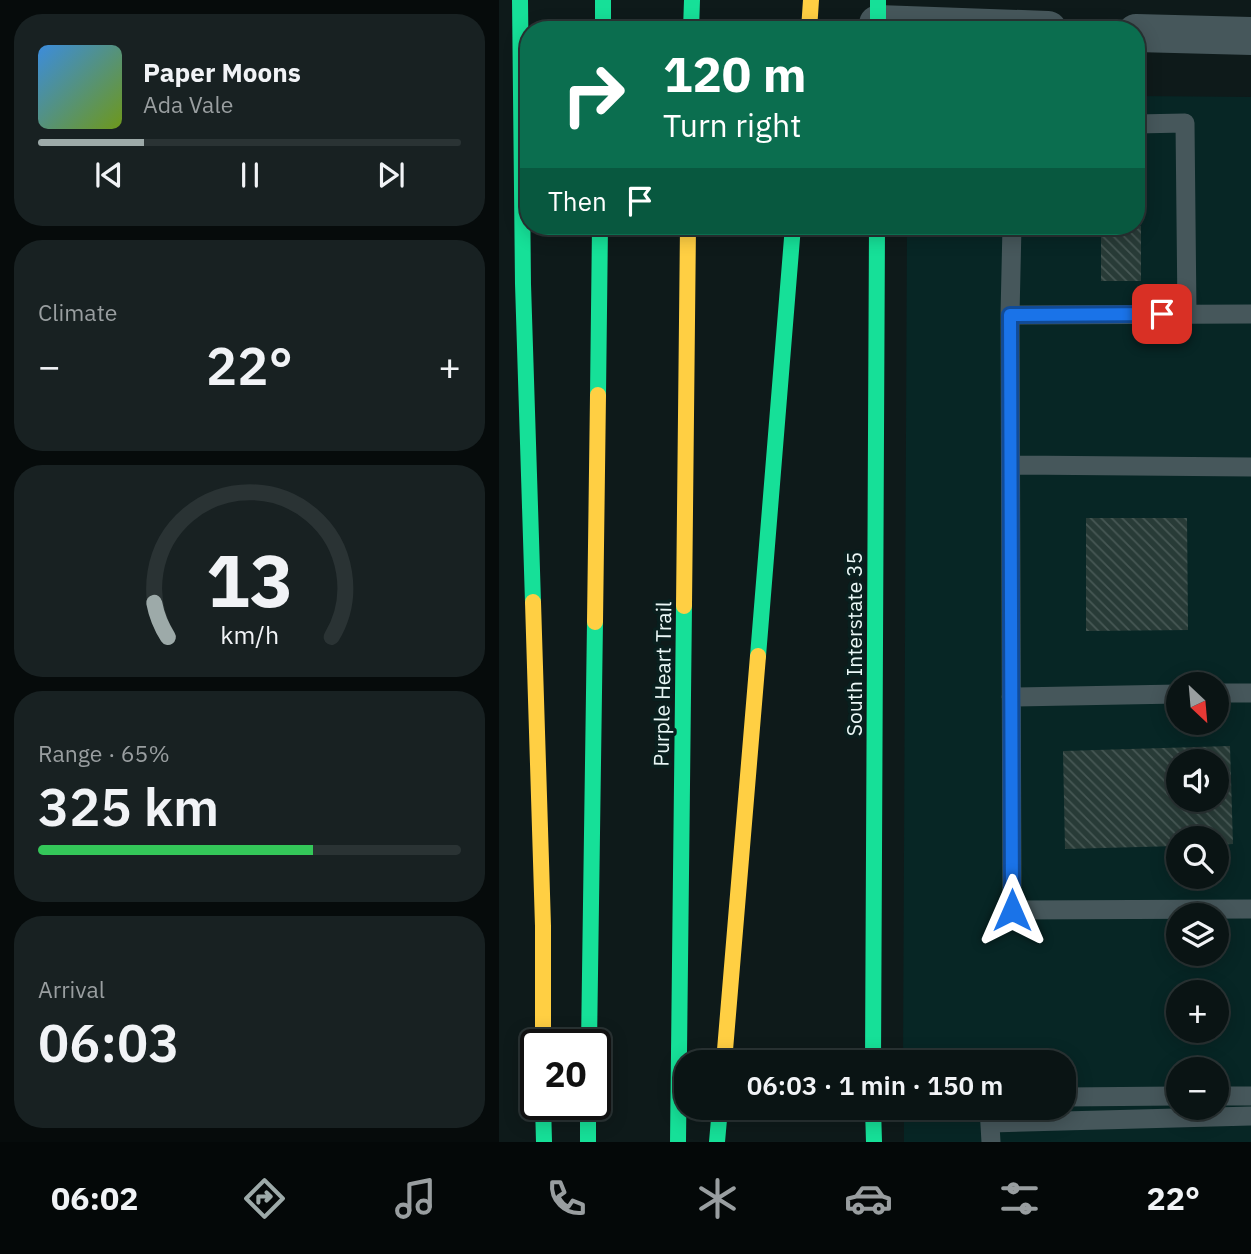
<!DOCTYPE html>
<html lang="en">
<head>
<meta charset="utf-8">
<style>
  body { margin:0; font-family:"IBM Plex Sans",sans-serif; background:#182122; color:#f1f3f6; height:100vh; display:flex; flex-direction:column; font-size:26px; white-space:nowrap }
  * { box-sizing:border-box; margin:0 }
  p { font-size:23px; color:#999ea0 }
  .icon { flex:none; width:38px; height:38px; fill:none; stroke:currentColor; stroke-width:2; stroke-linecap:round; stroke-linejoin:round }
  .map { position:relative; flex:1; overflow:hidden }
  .panel { display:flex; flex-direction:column; gap:14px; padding:14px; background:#060b0b; width:499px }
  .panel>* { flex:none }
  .top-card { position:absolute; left:21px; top:21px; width:625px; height:214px; border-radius:28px; box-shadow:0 4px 18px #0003,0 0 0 2px #2a3334; background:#0b6e4f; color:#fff; overflow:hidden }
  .needle { width:46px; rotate:154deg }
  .tools { position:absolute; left:667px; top:672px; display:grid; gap:14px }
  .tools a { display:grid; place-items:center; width:63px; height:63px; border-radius:50%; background:#0a1414; box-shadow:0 4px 18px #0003,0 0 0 2px #2a3334; font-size:35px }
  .speed { position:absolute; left:21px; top:1029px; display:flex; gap:14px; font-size:35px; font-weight:700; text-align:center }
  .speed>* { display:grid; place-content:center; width:91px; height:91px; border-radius:50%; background:#0a1414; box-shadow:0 4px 18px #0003,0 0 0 2px #2a3334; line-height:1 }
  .speed .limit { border:4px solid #111; border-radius:10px; background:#fff; color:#111 }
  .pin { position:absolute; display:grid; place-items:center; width:60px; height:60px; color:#fff; margin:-30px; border-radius:14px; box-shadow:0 4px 10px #0006 }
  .me { position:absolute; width:77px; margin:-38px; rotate:0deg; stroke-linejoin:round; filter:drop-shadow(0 0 5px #0008) }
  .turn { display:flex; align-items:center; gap:24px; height:147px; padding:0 28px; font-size:32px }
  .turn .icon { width:91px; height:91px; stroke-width:2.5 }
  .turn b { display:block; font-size:49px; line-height:60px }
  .then { display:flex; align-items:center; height:66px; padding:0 28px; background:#0003; gap:14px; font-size:26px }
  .big { font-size:52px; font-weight:600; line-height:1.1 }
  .panel .widget { flex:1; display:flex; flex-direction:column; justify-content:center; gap:10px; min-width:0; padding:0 24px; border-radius:28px; background:#182122 }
  .panel .dial { align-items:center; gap:0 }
  .dial svg { height:182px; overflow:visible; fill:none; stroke:#2a3334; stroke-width:7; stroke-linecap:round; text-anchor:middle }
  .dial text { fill:#f1f3f6; stroke:none }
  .song { display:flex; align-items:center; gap:21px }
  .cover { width:84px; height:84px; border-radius:10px; background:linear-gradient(135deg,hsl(210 70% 55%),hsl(80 70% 35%)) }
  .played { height:7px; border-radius:4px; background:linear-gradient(90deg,#9daaa9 25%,#2a3334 25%) }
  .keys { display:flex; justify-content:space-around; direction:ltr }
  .heat { display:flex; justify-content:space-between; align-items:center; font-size:38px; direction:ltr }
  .charge { height:10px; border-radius:5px; background:linear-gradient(90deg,#34c759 65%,#2a3334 0) }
  .trip { position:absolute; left:175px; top:1050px; width:402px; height:70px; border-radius:28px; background:#0a1414; box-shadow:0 4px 18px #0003,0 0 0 2px #2a3334; font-weight:600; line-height:70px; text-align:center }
  .tab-bar { display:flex; height:112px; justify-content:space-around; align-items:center; background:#040808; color:#999ea0 }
  .tab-bar .icon { width:49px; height:49px }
  .tab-bar .on { color:#9daaa9 }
  .tab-bar b { font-size:32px; color:#f1f3f6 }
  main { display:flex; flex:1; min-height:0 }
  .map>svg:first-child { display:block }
  .built { fill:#072625; fill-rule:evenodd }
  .building { fill:url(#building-back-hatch); fill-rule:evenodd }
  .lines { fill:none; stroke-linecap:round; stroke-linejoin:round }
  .lane { stroke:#46575b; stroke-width:19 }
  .street { stroke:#46575b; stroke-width:38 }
  .fast { stroke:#16e098; stroke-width:16 }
  .slow { stroke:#ffcf43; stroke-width:16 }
  .route-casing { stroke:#114b97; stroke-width:18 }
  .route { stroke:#1a73e8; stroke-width:12 }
  .labels { text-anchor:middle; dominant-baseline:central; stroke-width:7; stroke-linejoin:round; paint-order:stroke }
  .street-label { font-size:21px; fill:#eaf7f6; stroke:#091f1e }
</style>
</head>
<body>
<main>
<section class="panel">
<div class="widget">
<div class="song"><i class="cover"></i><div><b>Paper Moons</b><p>Ada Vale</p></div></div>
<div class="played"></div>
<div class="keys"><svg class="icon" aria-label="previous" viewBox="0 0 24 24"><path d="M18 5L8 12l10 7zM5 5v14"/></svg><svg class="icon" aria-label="pause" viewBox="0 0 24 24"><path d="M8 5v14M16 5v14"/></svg><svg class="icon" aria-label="next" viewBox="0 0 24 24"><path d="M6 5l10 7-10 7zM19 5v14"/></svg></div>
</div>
<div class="widget"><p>Climate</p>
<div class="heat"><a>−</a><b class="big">22°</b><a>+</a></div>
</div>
<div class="widget dial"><svg viewBox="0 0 100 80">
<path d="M14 69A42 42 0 1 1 86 69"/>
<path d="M14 69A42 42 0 0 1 8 54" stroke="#9daaa9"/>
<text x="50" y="56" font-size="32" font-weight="700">13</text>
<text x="50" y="72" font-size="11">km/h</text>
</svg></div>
<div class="widget"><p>Range · 65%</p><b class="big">325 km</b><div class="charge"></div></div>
<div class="widget"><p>Arrival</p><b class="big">06:03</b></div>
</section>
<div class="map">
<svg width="753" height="1142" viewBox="0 0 753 1142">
  <defs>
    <pattern id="building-back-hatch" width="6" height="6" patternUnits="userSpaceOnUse" patternTransform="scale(1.75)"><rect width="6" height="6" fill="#283b37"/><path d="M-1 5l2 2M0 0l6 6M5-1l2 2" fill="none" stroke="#475855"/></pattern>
  </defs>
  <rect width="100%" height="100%" fill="#0e1a1a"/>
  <path class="built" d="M637,96l115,1v1045h-347v-34h160v-46h-161l4,-836h229zM679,684h39v39h-39zM679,761h39v39h-39zM679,838h39v39h-39zM679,915h39v39h-39zM679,992h39v39h-39zM679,1069h39v39h-39z"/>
  <path class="building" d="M602,226h40v55h-40z
    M587,518h101l1,112 -102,1z
    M731,746l3,98 -16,1v-7h-39v8l-113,3 -2,-98zM679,761h39v39h-39z"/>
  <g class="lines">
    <path class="lane" d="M637,124l49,-1 2,191
      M753,314l-242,1 2,595 240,-1
      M511,315l2,-89
      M512,465l241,2
      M718,693h35
      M512,697l167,-3
      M718,1096h35
      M565,1097l114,-1
      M490,1108l2,34
      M491,1123l262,-7"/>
    <path class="street" d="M379,24l170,6
      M637,33l116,3"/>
    <path class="fast" d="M21,0l3,284 10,318
      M104,0v30
      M379,0v30
      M192,30l1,-30
      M99,395l2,-169
      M259,656l35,-430
      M90,1045l6,-423
      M374,1062l4,-836
      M44,1104l1,38
      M89,1104v38
      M374,1108l1,34
      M179,1142l6,-536
      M218,1142l3,-34"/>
    <path class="slow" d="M310,30l2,-30
      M34,602l10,324v119
      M185,606l4,-380
      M96,622l3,-227
      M225,1062l34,-406"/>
  </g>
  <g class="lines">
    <defs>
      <path id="route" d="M513,910l-2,-595 152,-1"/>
    </defs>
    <use href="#route" class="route-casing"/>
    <use href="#route" class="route"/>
  </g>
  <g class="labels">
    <g class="street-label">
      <text transform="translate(355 644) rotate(-90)">South Interstate 35</text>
      <text transform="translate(163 684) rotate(-89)">Purple Heart Trail</text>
    </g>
  </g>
</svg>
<div class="tools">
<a><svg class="needle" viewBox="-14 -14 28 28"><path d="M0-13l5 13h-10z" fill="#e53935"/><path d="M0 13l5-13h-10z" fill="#999ea0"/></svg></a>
<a><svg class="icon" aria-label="sound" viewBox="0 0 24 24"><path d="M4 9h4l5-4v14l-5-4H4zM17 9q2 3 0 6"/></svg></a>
<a><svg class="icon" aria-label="search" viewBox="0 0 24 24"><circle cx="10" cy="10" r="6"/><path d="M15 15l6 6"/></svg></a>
<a><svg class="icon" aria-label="layers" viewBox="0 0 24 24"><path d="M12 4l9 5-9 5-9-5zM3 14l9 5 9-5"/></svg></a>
<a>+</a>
<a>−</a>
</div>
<div class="speed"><div class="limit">20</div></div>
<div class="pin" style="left:663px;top:314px;background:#d93025"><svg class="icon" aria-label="arrive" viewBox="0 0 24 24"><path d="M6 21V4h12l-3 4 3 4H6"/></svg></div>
<svg class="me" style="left:513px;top:910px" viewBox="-20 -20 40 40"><path d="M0-17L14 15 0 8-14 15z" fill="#1a73e8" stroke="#fff" stroke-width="4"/></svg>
<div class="trip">06:03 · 1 min · 150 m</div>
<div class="top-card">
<div class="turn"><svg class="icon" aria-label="right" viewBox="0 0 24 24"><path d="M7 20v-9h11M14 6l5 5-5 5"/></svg><div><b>120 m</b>Turn right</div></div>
<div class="then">Then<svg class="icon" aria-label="arrive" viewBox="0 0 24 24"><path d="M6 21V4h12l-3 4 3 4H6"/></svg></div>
</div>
</div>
</main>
<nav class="tab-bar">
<b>06:02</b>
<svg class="icon on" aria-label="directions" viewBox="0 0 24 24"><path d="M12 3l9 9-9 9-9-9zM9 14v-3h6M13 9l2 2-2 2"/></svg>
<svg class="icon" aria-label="music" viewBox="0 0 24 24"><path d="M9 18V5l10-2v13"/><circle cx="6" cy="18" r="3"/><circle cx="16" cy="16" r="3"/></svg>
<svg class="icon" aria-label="phone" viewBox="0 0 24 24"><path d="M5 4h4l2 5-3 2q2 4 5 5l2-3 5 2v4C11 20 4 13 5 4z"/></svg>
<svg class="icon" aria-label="climate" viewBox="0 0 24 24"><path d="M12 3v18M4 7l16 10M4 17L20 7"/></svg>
<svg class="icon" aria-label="car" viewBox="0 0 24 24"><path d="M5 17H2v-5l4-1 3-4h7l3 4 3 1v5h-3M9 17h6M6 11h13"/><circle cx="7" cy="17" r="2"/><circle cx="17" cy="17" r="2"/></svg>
<svg class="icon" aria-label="filters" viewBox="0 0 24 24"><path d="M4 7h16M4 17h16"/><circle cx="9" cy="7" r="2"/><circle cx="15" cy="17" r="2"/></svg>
<b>22°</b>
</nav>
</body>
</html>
